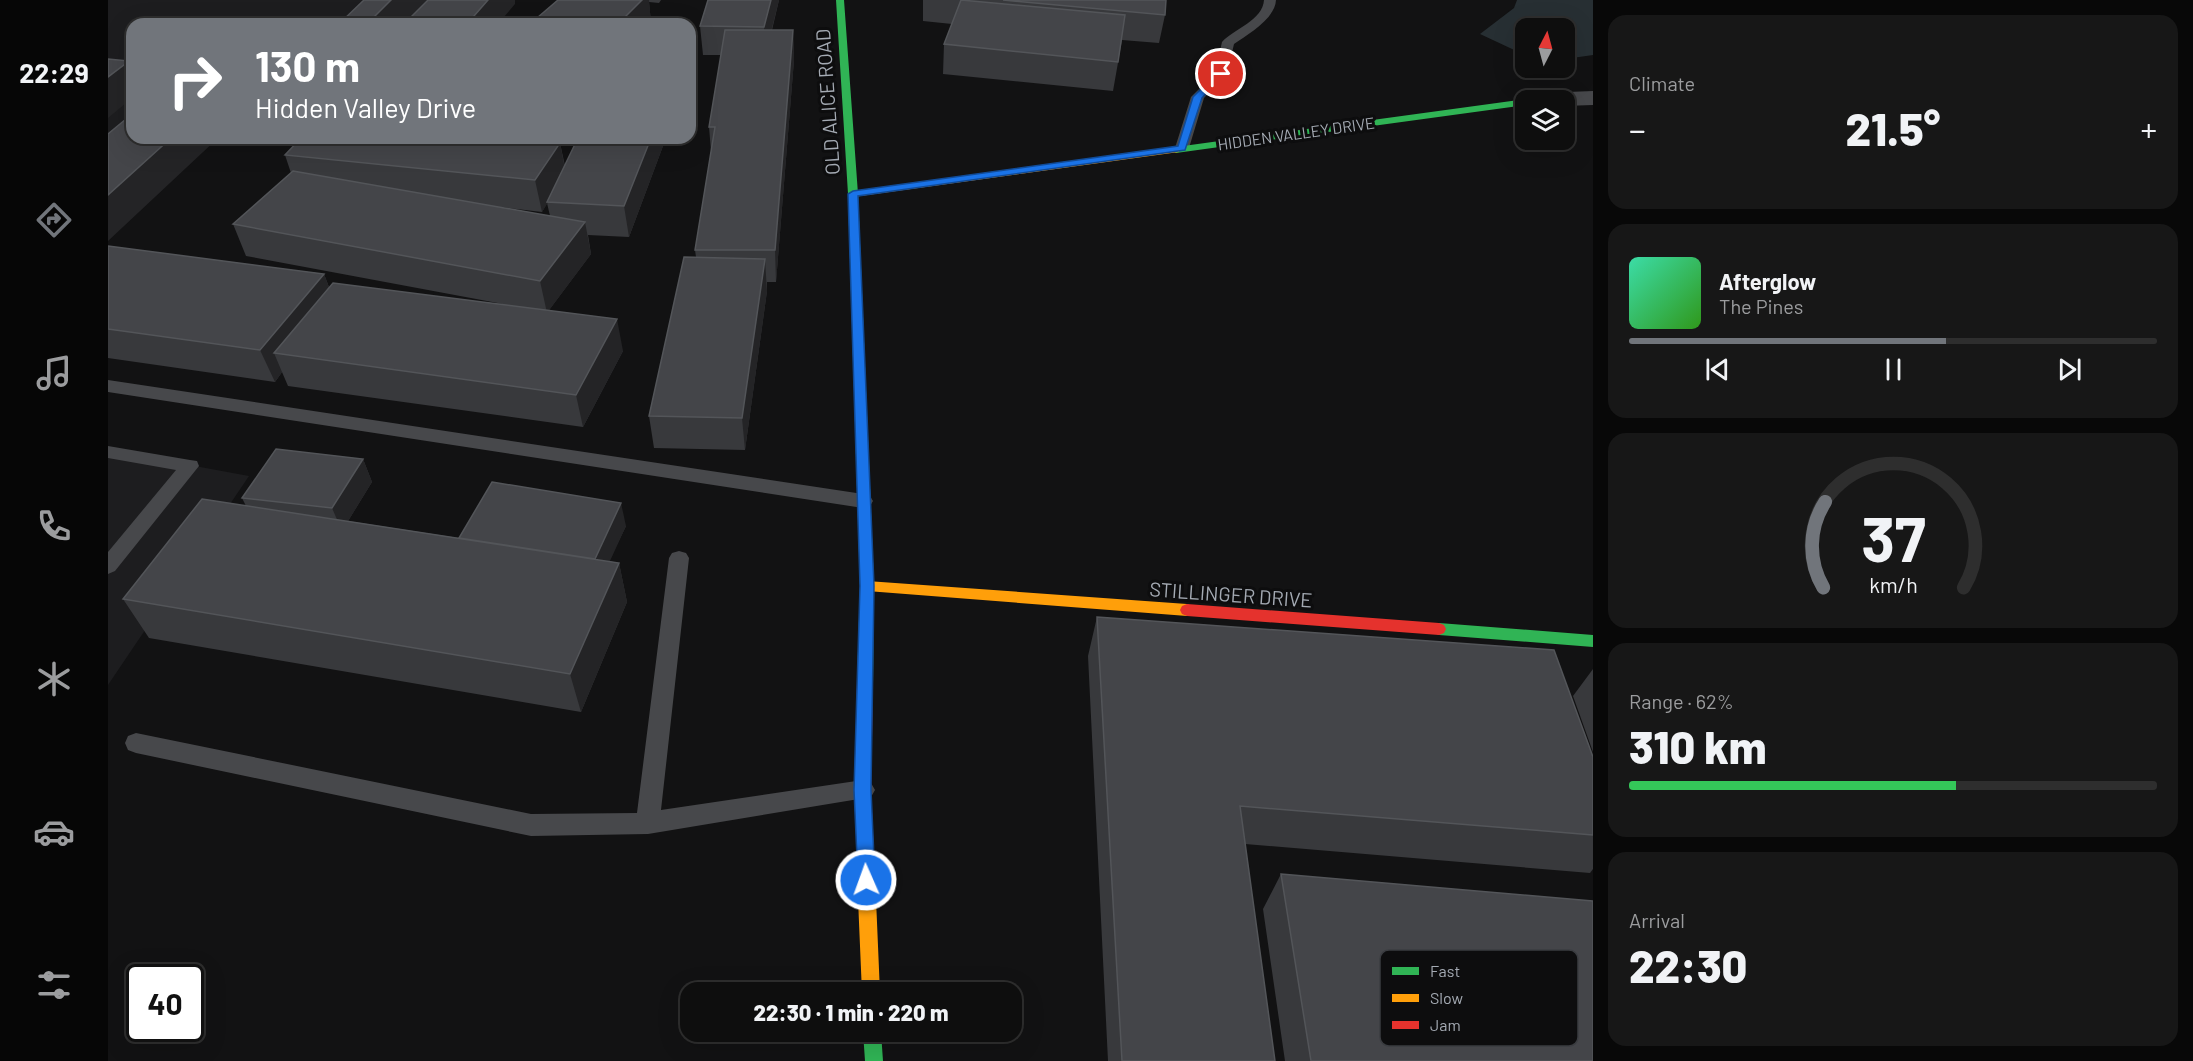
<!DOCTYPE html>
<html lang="en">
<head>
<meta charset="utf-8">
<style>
  body { margin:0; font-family:Barlow,sans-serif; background:#171717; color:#f1f3f6; height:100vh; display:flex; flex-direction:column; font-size:22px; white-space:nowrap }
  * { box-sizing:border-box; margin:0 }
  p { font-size:20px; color:#9b9c9e }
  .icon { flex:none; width:33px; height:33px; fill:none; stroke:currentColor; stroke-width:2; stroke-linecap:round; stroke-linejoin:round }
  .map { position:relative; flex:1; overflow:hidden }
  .details { display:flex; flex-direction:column; gap:15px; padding:15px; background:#080808; width:600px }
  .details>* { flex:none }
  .banner { position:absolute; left:18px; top:18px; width:570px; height:126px; border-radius:18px; box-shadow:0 6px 24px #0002,0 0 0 2px #2e2e2e; background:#71757b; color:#fff; overflow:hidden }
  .needle { width:39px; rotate:6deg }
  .buttons { position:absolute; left:1407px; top:18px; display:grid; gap:12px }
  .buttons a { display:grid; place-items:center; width:60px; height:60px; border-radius:12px; background:#0e0e0e; box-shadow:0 6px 24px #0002,0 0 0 2px #2e2e2e; font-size:30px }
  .speed { position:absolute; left:18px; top:964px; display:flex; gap:12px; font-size:30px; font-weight:700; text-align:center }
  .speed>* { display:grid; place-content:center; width:78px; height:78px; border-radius:50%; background:#0e0e0e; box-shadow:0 6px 24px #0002,0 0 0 2px #2e2e2e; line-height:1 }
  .speed .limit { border:3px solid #111; border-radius:9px; background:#fff; color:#111 }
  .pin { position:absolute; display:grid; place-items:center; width:51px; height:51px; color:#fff; margin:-26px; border:3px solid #fff; border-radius:50%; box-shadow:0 2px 6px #0007 }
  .me { position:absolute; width:66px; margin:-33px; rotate:358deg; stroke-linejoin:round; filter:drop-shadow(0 0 4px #0008) }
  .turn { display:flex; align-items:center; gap:21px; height:126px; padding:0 30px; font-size:27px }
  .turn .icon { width:78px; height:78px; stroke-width:2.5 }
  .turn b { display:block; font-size:42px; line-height:51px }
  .big { font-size:45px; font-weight:800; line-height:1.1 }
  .details .card { flex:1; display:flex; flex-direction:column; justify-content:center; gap:9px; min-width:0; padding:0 21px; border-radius:18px; background:#171717 }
  .details .dial { align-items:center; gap:0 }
  .dial svg { height:156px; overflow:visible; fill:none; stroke:#2e2e2e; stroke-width:7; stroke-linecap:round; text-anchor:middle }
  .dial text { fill:#f1f3f6; stroke:none }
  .song { display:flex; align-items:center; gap:18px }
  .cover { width:72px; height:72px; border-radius:9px; background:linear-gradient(135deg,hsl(160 70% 55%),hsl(110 70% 35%)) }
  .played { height:6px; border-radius:3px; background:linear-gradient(90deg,#71757b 60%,#2e2e2e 60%) }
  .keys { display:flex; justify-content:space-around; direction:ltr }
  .heat { display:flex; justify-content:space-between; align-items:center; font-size:33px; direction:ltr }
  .charge { height:9px; border-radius:4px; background:linear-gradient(90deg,#34c759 62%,#2e2e2e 0) }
  .trip { position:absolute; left:572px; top:982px; width:342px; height:60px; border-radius:18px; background:#0e0e0e; box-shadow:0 6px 24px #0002,0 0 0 2px #2e2e2e; font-weight:800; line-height:60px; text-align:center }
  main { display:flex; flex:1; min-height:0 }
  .tab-bar { display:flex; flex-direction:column; width:108px; justify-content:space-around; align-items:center; background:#060606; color:#9b9c9e }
  .tab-bar .icon { width:42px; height:42px }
  .tab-bar .selected { color:#71757b }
  .tab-bar b { font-size:27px; color:#f1f3f6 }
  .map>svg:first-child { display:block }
  .built { fill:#1d1d1f }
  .water { fill:#272f33 }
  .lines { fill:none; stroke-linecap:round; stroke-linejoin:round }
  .lane { fill:#47484b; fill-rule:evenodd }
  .street { fill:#47484b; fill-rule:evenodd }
  .fast { fill:#30b455; fill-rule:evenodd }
  .slow { fill:#ff9f0a; fill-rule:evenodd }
  .jam { fill:#e5322d; fill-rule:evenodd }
  .wall { fill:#38393c; fill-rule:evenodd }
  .shaded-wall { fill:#242426 }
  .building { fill:#444549; stroke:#535559; stroke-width:1.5 }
  .route { fill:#1a73e8; stroke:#114b97; stroke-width:1.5 }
  .labels { text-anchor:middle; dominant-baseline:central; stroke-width:6; stroke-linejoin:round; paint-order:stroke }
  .far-street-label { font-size:16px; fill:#a4aab3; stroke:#0d0d0e }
  .street-label { font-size:20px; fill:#a4aab3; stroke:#0d0d0e }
  .key { fill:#0d0d0e; stroke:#3a3c40; stroke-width:1.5 }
  .key-label { font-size:16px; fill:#a4aab3 }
</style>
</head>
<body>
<main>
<nav class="tab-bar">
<b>22:29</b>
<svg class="icon selected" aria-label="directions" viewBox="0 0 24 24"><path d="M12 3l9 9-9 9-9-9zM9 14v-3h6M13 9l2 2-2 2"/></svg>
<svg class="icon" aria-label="music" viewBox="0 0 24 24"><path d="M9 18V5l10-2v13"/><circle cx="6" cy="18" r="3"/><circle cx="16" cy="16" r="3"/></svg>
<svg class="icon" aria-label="phone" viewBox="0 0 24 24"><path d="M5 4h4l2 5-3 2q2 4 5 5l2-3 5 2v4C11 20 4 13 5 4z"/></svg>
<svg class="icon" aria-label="climate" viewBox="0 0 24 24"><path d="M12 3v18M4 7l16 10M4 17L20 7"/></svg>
<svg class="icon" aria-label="car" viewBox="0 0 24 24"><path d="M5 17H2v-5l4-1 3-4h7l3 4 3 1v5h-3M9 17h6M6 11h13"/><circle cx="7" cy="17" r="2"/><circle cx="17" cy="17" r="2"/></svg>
<svg class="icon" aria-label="filters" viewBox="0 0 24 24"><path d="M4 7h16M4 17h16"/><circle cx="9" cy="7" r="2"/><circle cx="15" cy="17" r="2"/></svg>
</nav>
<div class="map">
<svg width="1485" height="1061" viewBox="0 0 1485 1061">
  <rect width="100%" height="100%" fill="#121213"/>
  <path class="built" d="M0,0h282l-29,24h-229v91l-24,19z
    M0,450l141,26 -141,209z"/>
  <path class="water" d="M1409,0h76v55l-28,4 -1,-31h-38l-1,27 -45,-21 34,-26z"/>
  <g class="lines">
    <path class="lane" d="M1156,0h12c-1,19 -28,34 -42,44l-7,30 -23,24 -15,50 -2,3h-10l-2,-3 16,-51 24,-24 7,-31c12,-13 41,-22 42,-42z
      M0,380l755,114 7,2 3,5 -3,5 -7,2 -755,-116z
      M0,446l82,14 7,1 2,5 -84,105 -7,3v-22l68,-82 -68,-12z
      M571,551l7,2 3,5 -28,252 202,-30 8,3 4,7 -4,7 -223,37 -117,2 -395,-83 -8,-3 -3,-7 3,-7 8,-3 395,81 106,-1 32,-255 3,-5z"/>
    <path class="street" d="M1485,91v14l-29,1v-6h-33l3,-5 8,-2z"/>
    <path class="fast" d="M728,0h8l14,194 16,392 -1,98 -3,4 -5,2 -5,-2 -3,-4 3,-98 -12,-392z
      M1418,99l4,1h-4v5l-350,48 -5,-3 5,-3z
      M1331,623l154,12v12l-154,-12 -5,-2 -2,-4 2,-4z
      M755,1032h18l2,29h-18z"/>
    <path class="slow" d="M1068,147l3,1v4l-326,45 -5,-3 5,-3z
      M759,581l320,23 5,2 2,4 -2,4 -5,2 -320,-25 -5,-1 -2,-4 2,-4z
      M759,891l6,2 3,6 4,94h-18l-4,-94 3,-6z"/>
    <path class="jam" d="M1079,604l252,19 5,2 2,4 -2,4 -5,2 -252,-19 -5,-2 -2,-4 2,-4z
      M757,678l5,2 3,4 -2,106 5,109 -3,6 -6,2 -6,-2 -3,-6 -3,-109 2,-106 3,-4z"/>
  </g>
  <path class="wall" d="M450,0h103l-2,3 -10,-1 2,21 -1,1h-120z
    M600,0h71l-7,30h21l1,30 -18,222h-9v9l-22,159 -91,-2 -5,-32 47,-159 -1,-7 16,-99 -2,-24 12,-72h-18l-3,-29z
    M815,0h243l-1,15 -6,28 -37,-3 -9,51 -170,-17 1,-30 8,-20 -29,-3z
    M558,138l-37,99 -41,-2 3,19 -42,56 74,41 -40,76 -295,-41 -6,-14 -7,10 -167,-24v-112l216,28 5,13 174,17 -257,-48 -13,-32 58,-51 -6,-18 275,-12 5,23zM439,203l3,13 -51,-9 43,5z
    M255,459l9,23 -24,39 111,17 167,-12 -17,35 10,2 8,39 -46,110 -432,-74 -26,-39 123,-93 -4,-8z
    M989,617l496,140v112l-3,4 -345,-29 30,217h-167l-20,-405z
    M1485,669v83l-20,-56z
    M1173,874l312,187h-308l-22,-152z"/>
  <path class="shaded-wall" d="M283,0h36l-23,24h-37z
    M380,0h27v4l-17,20h-31z
    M534,0h7l2,23 -1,1h-32z
    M663,0h8l-14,56 -1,-29z
    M685,30l1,30 -18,222 -1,-32z
    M21,61l3,7v30l-24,20v-41z
    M63,138h47l-110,103v-46z
    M543,138h15l-37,99 -5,-31z
    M452,143l6,31 -24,38 -7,-32z
    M477,222l6,32 -44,59 -7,-32z
    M657,259l2,32 -22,159 -3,-32z
    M216,274l12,32 -62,47 8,19 -7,10 -15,-32z
    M509,319l6,32 -40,76 -7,-32z
    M255,459l9,23 -30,49 -10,-23z
    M513,503l5,23 -27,59 -6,-23z
    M511,563l8,39 -46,110 -11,-38z"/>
  <path class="building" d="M256,0h27l-24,24h-28z
    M320,0h60l-21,24h-63z
    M450,0h84l-24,24h-88z
    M600,0h63l-7,27 -64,-1z
    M853,0l164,15 -7,47 -174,-18z
    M895,0h163l-1,15z
    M617,30h68l-18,220h-80l20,-123h-6z
    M0,59l21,2 -21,16z
    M24,114v24h39l-63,57v-61z
    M193,138h206l53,5 -25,37 -250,-25z
    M470,138h73l-27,68 -77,-4z
    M185,171l292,51 -45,59 -307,-57z
    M0,246l216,28 -64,76 -152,-21z
    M576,257l81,2 -23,159 -93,-2z
    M225,283l284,36 -41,76 -302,-42z
    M168,449l87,10 -31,49 -90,-10z
    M384,482l129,21 -26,56 -136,-21z
    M94,499l417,64 -49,111 -447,-75z
    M989,617l457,33 39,107v78l-353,-29 35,255h-153z
    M1173,874l312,27v160h-282z"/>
  <path class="route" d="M1110,72l7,2 -23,24 -17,52 -327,46 16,390 -3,204 4,90 -3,6 -6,2 -6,-2 -2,-6 -4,-90 6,-204 -12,-392 5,-3 325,-45 15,-49z"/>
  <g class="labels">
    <g class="far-street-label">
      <text transform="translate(1188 133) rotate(-8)">HIDDEN VALLEY DRIVE</text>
    </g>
    <g class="street-label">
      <text transform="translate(719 102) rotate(-94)">OLD ALICE ROAD</text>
      <text transform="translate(1123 594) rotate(4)">STILLINGER DRIVE</text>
    </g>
  </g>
  <rect x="1272" y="950" width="198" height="96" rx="9" class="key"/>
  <rect x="1284" y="967" width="27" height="8" fill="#30b455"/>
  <rect x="1284" y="994" width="27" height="8" fill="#ff9f0a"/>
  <rect x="1284" y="1021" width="27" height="8" fill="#e5322d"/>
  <g class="key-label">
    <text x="1322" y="977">Fast</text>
    <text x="1322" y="1004">Slow</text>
    <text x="1322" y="1031">Jam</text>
  </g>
</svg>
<div class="buttons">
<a><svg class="needle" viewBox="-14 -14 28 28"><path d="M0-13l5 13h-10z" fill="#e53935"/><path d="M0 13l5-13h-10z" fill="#9b9c9e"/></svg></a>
<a><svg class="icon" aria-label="layers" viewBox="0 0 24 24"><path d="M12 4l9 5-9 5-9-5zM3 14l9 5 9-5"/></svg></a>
</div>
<div class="speed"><div class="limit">40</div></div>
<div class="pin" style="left:1113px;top:74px;background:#d93025"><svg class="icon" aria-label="arrive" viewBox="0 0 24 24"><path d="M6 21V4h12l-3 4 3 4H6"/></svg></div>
<svg class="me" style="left:758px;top:880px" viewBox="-20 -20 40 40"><circle r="17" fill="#1a73e8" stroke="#fff" stroke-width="3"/><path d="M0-11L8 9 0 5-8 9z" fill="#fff"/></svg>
<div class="trip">22:30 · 1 min · 220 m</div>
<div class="banner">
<div class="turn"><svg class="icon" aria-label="right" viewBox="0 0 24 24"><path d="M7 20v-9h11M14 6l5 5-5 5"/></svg><div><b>130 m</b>Hidden Valley Drive</div></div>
</div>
</div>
<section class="details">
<div class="card"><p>Climate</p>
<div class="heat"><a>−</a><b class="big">21.5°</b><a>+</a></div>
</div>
<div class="card">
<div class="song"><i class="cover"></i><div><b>Afterglow</b><p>The Pines</p></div></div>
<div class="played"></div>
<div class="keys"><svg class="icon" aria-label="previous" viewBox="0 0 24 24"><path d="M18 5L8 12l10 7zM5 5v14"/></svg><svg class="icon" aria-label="pause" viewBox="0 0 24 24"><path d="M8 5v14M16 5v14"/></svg><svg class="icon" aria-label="next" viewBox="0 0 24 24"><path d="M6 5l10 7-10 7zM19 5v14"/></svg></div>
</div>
<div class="card dial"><svg viewBox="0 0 100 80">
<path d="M14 69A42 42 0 1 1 86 69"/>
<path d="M14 69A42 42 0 0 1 15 25" stroke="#71757b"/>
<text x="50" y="56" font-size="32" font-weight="700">37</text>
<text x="50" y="72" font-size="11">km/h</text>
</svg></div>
<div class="card"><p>Range · 62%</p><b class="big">310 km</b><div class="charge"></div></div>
<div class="card"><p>Arrival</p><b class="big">22:30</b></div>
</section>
</main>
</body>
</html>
